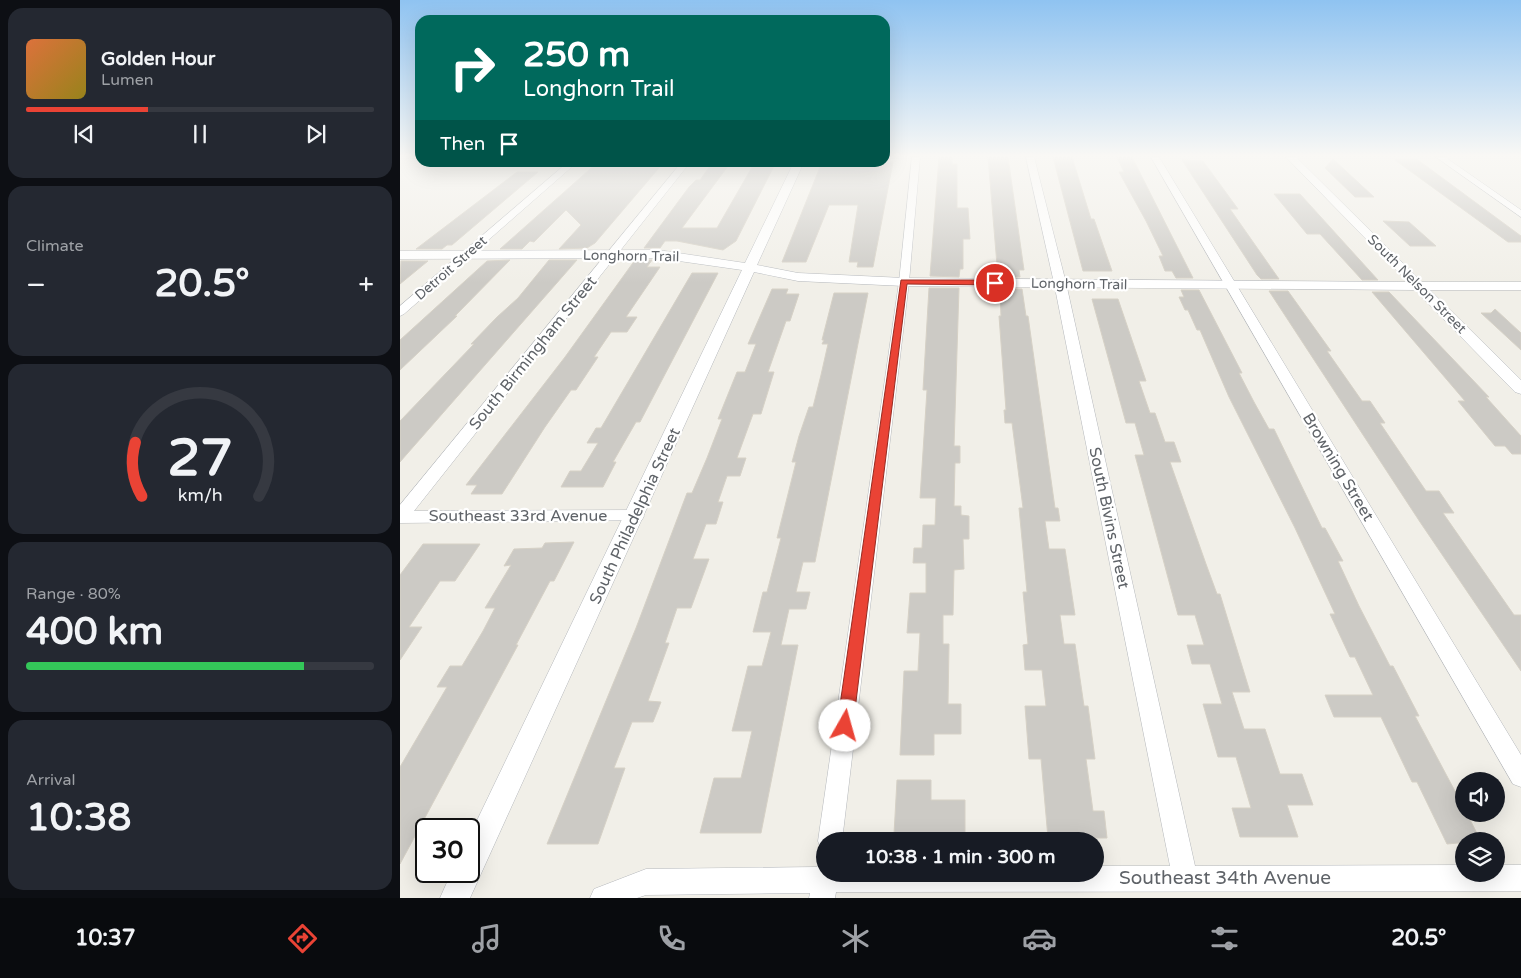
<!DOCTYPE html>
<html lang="en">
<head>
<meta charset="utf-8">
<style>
  body { margin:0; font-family:"Varela Round",sans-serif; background:#242831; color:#f1f3f6; height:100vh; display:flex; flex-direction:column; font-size:19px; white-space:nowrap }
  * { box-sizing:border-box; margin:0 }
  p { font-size:16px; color:#9ea1a6 }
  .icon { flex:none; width:28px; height:28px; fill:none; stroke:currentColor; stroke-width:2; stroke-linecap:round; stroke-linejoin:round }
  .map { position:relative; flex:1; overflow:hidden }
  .side { display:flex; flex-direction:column; gap:8px; padding:8px; background:#0d0f14; width:400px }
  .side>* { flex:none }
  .banner { position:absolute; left:15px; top:15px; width:475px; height:152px; border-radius:15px; box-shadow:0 5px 20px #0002; background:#00695c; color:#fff; overflow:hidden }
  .tools { position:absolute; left:1055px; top:772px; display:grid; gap:10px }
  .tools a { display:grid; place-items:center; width:50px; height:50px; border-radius:50%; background:#171b24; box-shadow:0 5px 20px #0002; font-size:25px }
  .speed { position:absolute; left:15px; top:818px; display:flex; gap:10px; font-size:25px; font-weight:700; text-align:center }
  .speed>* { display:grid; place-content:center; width:65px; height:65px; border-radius:50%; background:#171b24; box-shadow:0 5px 20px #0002; line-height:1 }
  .speed .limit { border:2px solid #111; border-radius:8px; background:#fff; color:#111 }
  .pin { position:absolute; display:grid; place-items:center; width:42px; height:42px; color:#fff; margin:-21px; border:2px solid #fff; border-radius:50%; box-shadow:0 1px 5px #0007 }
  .me { position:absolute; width:55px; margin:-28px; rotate:7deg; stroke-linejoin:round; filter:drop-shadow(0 0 4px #0008) }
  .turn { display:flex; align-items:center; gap:18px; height:105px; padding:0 25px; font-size:22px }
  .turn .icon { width:65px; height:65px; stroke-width:2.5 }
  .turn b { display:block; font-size:35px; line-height:42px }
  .then { display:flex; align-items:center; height:48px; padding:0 25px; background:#0003; gap:10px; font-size:19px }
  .big { font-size:38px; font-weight:800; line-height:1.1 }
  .side .card { flex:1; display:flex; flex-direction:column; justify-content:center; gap:8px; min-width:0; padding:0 18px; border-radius:15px; background:#242831 }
  .side .dial { align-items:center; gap:0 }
  .dial svg { height:130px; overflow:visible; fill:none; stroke:#363941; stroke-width:7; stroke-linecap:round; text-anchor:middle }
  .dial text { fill:#f1f3f6; stroke:none }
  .song { display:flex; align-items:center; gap:15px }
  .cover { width:60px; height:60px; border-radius:8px; background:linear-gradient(135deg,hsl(20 70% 55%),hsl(50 70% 35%)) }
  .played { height:5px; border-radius:2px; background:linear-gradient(90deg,#ea4335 35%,#363941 35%) }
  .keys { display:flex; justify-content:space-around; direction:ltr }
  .heat { display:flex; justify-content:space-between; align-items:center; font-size:28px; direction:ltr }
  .charge { height:8px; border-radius:4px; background:linear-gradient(90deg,#34c759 80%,#363941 0) }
  .trip { position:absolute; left:416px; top:832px; width:288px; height:50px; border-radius:25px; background:#171b24; box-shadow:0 5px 20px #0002; font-weight:800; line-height:50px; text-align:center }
  .dock { display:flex; height:80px; justify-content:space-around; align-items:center; background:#090b0e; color:#9ea1a6 }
  .dock .icon { width:35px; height:35px }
  .dock .on { color:#ea4335 }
  .dock b { font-size:22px; color:#f1f3f6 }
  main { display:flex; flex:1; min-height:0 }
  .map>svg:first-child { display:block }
  .building { fill:#cccac5; stroke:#d6d1c6 }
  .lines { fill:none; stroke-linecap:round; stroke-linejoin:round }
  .minor-casing { stroke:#b5b8bc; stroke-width:1 }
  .tertiary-casing { stroke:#b5b8bc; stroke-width:1 }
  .minor { fill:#fff; fill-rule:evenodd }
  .tertiary { fill:#fff; fill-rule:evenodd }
  .route { fill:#ea4335; stroke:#982c22 }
  .labels { text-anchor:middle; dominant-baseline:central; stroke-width:4.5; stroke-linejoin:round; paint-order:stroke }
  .far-street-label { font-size:14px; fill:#5f6368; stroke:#fff }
  .street-label { font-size:16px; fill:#5f6368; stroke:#fff }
  .near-street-label { font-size:19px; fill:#5f6368; stroke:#fff }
</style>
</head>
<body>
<main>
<section class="side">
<div class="card">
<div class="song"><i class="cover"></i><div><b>Golden Hour</b><p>Lumen</p></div></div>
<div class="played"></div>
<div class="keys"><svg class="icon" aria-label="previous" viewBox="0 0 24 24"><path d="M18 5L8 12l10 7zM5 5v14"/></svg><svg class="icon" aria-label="pause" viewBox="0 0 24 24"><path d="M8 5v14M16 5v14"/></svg><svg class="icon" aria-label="next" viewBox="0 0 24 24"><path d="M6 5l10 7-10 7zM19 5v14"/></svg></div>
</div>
<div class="card"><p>Climate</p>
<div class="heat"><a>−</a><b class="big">20.5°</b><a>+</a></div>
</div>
<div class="card dial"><svg viewBox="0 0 100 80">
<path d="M14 69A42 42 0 1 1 86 69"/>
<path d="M14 69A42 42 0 0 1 10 36" stroke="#ea4335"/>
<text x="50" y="56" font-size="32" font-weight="700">27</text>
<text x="50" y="72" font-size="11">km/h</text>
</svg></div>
<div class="card"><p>Range · 80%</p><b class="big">400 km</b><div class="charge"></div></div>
<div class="card"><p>Arrival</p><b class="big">10:38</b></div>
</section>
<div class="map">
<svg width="1121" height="898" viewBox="0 0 1121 898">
  <rect width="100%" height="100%" fill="#f1efe8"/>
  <path class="building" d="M539,157h13v7h5v44h11l2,31h-7v30h-3l-1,8 -29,-1z
    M588,157h20l16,113h-5l1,7h-17l-1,-12h-5z
    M653,157h19l19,62h3l18,52h-29z
    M717,157h15l61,121h-17l-4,-7h-7l-6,-15h4l-17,-35 -27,-49h5z
    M933,159l41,38h-19l-30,-29z
    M782,160l21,1 35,48h-8l49,70h-18l-4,-4z
    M995,160h23l103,76v6h-13z
    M198,162h66l-69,81 -8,5 -28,1 22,-24 -15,-15 -32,32 -4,-1 -8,8h-22z
    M313,162h18l-49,66h35l38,-66h21l-40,79 -13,9 -46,-9h-12l-5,7h-16l45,-61 7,-7h4z
    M422,162h71l-20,105h-16l1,-5h-9l9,-57h-29l-23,57h-24z
    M117,172h21l-86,73h-5l-5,4h-26z
    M874,194h26l78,86h-16l-42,-46h-13z
    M983,221l26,1 27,24h-26z
    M110,260l-55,56h2l-57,54v-30l87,-79z
    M149,260h28l-177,202v-41l74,-77h-3l26,-27 21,-19z
    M235,260h17l-5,7h13l-34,50h11l-10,15h-16l-17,25h4l-22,33h-5l-26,37 -43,67h-31l6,-9h-11l99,-128z
    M1,261h27l-28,23z
    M292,273h26l-78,149h-4l-23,40h3l-13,25h-42l9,-16h11l17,-28h-11l9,-15h5z
    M529,288h30l-5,158h6v17h-5l-1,43h7v9l8,1v23h-6l1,30 -10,1 -1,45h-10v29h6l-1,60h13v30h-27v21h-34l4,-84h14l2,-38h-13l3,-40h16v-30h-13l1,-15h8l1,-23h12l1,-27h-16l7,-108h-4z
    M372,289h16l-2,5h13l-9,27h-4l-18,51h6l-13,42h-8l-16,44h9l-6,18h-13l-9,26h5l-7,22h-10l-13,35h16l-18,49h-14l-12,35h4l-21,58 13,1 -8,20h-21l-18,46h11l-27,76h-51l89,-216 51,-135h5l15,-35 15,-39h-4l19,-47h8l11,-28h-8z
    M605,289h17l4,27h2l27,192h3l2,13h-15l4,28h16l10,66h-15l4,29h11l9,62h4l7,53h-9l7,52h11l3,27h-59l-7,-79h-12l-4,-53h21l-4,-36h-17l-2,-25 5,-1 -5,-52h4l-8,-84h4l-11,-85h-7l-1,-13h2l-7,-94h2l-1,-22h5z
    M781,290h18l43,83h-3l15,29 15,27h5l48,99h3l18,33h-5l21,45 31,60h3l26,50h-4l49,92v6h3l14,27 -34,3 -30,-62h-5l-31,-65h-47l-9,-22h48l-18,-38h-5l-20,-43h5l-40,-86 -66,-131 -29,-67h-3l-9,-20h-3l-6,-13h5z
    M869,291h19l43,60h-4l35,50h8l15,22h-5l46,68h13l15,22h-11l71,102h7v56l-101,-149z
    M972,292h17l100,105h-3l35,39v18h-9l-7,-8h-10l-37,-45h7z
    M434,293h34l-53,269h-12l-7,30h14l-4,17h-17l-8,36h17l-37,188h-61l14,-55h27l11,-47h-20l16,-65h14l9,-34h-18l10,-40h4l14,-54h-4l19,-76h-4l7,-26 10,-29h4l8,-32 7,-31h-6l2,-4h-2z
    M692,299h26l28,82h-7l11,32h5l10,29h9l7,20h-11l36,102 11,30h3l30,98h-18l12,37h21l15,45h22l11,31h-26l11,32h-58l-8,-29h19l-15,-51h-18l-15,-53h19l-12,-40h-18l-5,-19h17l-9,-30h-17l-43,-160h9l-9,-32h-9z
    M1095,309l26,24v17l-40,-37h10z
    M174,542l-20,39h-4l-34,64h2l-118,219v-97l47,-80h-10l13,-21h12l21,-35 12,-23h-10l26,-43 -7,1 10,-17 28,-1 3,-5z
    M23,544h57l-25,37h-15l-31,46h13l-22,33v-85z
    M497,780h34v20h34v34h-71z"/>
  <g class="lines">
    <defs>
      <path id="minor" d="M512,157h8l-11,125 -67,559h-17v10l-4,-1 -3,-9 81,-559z
        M626,157h8l32,126 129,583 269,-1v9h32v-9h25v26l-647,1h-38l-1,6h-26l1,-5 -164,2 -9,3h-47l4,-9 52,-20 170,-2 9,-5v12h270v-8h75l-116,-583z
        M751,157h8l362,598v32l-8,-3z
        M1036,157h9l76,53v7z
        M167,163l7,2 -170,149 -4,2v-10z
        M281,163l7,2 -274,346 222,-1 6,2 2,4 -2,4 -242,3v-18z"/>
      <path id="tertiary" d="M886,157h10l126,125h99v8h-91l91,90v14l-6,-2 -100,-102 -511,-4 -106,-5 -44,-9 -284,626h-30l12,-27h17v-34l273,-567 -84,-12 -258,1v-8l258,-1 87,13 49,-101h10l-47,103 41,8 106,5 504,4z"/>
    </defs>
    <use href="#minor" class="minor-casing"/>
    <use href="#tertiary" class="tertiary-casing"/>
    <use href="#minor" class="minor"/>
    <use href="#tertiary" class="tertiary"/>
  </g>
  <linearGradient id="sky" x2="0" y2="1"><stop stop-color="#8fc3f1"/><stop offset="0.55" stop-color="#f9f8f5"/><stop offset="1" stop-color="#f9f8f5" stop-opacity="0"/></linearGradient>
  <rect width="1121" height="283" fill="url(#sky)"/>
  <path class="route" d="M501,280h94l5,3 -5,2 -88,-1 -54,442 -2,5 -6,2 -6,-2 -2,-5z"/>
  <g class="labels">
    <g class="far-street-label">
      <text transform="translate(231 256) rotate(1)">Longhorn Trail</text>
      <text transform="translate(51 268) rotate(-41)">Detroit Street</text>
      <text transform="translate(679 284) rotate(1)">Longhorn Trail</text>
      <text transform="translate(1017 284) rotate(45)">South Nelson Street</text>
    </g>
    <g class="street-label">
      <text transform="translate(133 353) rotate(-51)">South Birmingham Street</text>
      <text transform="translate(938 467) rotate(59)">Browning Street</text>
      <text x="118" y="516">Southeast 33rd Avenue</text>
      <text transform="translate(235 516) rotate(-65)">South Philadelphia Street</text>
      <text transform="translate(709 518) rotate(78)">South Bivins Street</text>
    </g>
    <g class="near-street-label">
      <text x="825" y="878">Southeast 34th Avenue</text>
    </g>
  </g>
</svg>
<div class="tools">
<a><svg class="icon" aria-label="sound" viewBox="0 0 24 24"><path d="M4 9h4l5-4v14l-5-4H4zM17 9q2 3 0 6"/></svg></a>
<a><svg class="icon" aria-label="layers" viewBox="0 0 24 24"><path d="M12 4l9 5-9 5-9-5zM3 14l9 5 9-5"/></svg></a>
</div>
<div class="speed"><div class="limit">30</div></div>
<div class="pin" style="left:595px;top:283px;background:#d93025"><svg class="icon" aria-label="arrive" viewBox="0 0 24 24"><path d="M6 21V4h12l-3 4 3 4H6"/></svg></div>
<svg class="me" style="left:445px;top:726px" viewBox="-20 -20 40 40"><circle r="19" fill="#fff"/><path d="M0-13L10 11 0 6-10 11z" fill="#ea4335"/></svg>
<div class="trip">10:38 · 1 min · 300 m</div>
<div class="banner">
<div class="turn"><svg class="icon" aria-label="right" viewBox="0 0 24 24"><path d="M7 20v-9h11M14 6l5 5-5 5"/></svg><div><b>250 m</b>Longhorn Trail</div></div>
<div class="then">Then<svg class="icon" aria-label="arrive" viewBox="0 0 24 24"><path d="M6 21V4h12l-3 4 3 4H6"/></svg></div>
</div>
</div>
</main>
<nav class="dock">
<b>10:37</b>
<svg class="icon on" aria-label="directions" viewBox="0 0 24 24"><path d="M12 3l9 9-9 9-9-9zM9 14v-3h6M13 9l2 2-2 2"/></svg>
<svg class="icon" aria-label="music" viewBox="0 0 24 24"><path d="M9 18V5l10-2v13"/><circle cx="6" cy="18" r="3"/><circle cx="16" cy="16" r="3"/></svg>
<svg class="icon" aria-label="phone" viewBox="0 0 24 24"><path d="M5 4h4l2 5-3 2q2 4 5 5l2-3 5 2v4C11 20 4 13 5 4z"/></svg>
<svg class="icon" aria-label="climate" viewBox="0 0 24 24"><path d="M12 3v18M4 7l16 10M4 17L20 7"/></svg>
<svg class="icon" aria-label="car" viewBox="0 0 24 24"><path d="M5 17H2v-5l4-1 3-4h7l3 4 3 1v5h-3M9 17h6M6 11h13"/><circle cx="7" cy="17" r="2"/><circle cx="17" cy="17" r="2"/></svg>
<svg class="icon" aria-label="filters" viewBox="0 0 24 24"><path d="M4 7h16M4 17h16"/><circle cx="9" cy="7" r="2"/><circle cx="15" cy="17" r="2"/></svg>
<b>20.5°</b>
</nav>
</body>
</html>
